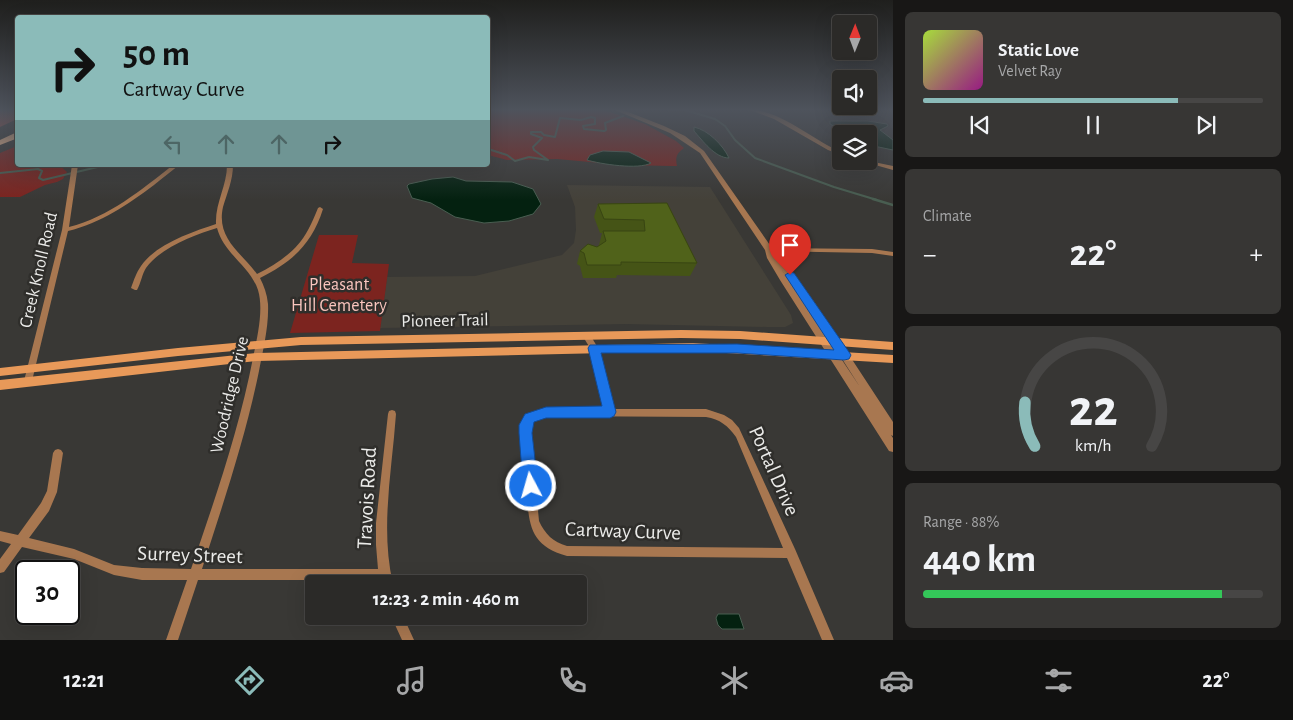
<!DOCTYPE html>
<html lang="en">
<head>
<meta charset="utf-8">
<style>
  body { margin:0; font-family:"Alegreya Sans",sans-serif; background:#373634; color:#f1f3f6; height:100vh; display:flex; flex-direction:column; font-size:19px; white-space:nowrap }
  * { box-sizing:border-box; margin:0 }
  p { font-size:16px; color:#a6a7a8 }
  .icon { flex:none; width:28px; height:28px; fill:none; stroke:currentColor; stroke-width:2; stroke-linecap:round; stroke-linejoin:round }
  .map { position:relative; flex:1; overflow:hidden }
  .panel { display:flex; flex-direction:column; gap:12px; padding:12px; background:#181716; width:400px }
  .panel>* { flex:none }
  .guide { position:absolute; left:15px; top:15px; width:475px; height:152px; border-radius:5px; box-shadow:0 5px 20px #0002,0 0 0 1px #474645; background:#8bbbb9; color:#111; overflow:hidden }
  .needle { width:32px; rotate:1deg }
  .fabs { position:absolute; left:832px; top:15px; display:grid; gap:10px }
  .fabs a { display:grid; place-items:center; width:45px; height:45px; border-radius:5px; background:#2b2a28; box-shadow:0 5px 20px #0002,0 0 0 1px #474645; font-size:25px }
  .speed { position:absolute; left:15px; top:560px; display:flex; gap:10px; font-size:25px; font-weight:700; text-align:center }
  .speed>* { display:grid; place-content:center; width:65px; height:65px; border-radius:50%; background:#2b2a28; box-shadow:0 5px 20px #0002,0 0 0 1px #474645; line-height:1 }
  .speed .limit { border:2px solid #111; border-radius:8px; background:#fff; color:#111 }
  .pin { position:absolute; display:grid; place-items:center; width:42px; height:42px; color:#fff; margin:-51px -21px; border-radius:50% 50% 50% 0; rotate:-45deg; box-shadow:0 0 5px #0007 }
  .pin .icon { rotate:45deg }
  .me { position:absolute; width:55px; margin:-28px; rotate:354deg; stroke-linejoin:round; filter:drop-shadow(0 0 4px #0008) }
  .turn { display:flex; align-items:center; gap:18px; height:105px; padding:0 25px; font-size:22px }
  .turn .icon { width:65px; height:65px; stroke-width:2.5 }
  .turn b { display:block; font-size:35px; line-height:42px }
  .lanes { display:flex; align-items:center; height:48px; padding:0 25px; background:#0003; justify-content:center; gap:25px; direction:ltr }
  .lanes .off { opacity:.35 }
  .big { font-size:38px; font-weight:600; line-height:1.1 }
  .panel .card { flex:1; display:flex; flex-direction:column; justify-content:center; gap:8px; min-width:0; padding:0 18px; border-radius:8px; background:#373634 }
  .panel .dial { align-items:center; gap:0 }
  .dial svg { height:130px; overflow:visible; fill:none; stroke:#474645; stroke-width:7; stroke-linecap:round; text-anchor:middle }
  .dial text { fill:#f1f3f6; stroke:none }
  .song { display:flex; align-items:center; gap:15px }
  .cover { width:60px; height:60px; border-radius:8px; background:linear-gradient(135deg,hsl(80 70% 55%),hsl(310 70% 35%)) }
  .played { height:5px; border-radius:2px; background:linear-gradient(90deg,#8bbbb9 75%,#474645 75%) }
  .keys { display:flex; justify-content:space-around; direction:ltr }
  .heat { display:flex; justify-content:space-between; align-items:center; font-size:28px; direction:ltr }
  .charge { height:8px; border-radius:4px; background:linear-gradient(90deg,#34c759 88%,#474645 0) }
  .trip { position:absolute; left:305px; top:575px; width:282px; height:50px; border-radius:5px; background:#2b2a28; box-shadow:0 5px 20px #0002,0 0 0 1px #474645; font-weight:600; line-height:50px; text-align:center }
  .dock { display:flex; height:80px; justify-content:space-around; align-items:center; background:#111110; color:#a6a7a8 }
  .dock .icon { width:35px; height:35px }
  .dock .on { color:#8bbbb9 }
  .dock b { font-size:22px; color:#f1f3f6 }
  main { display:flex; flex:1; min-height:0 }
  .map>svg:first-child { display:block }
  .built { fill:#444139 }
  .green { fill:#7c241f }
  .forest { fill:#a84c44 }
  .water { fill:#042110; stroke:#495e51 }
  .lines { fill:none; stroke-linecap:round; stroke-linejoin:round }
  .stream-far1 { stroke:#495e51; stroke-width:2 }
  .stream { stroke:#495e51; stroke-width:2.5 }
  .minor { fill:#a87750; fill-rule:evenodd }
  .tertiary { fill:#a87750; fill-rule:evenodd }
  .secondary { fill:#e89959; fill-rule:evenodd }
  .primary { fill:#fdc091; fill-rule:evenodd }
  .wall { fill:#455416 }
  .building { fill:#50621a; stroke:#384512 }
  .route { fill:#1a73e8; stroke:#114b97 }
  .labels { text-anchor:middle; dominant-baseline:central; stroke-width:5; stroke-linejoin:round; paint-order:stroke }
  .street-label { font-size:18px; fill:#ebebe9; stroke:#2f2e2b }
  .park-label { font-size:18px; fill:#fac5be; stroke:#2f2e2b }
  .near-street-label { font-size:21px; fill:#ebebe9; stroke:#2f2e2b }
</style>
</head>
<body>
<main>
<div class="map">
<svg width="893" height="640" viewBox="0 0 893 640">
  <rect width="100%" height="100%" fill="#393835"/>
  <path class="built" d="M567,185l143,2 81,128 2,8 -8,4h-17l-142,-3 -246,4 7,-51 88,-1 87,-21 12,-12 2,-13 -1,-23z"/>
  <path class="green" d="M488,110h116l41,14 31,17 8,7c-7,5 -9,9 -7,18h-5l-49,-1 -66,-6 -50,1 -19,-5z
    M17,146l1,19h41l8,7 -4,7 -6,3 -12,3 -25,12h-20v-44z
    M319,235h39l-6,28 37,1 -9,67 -90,2z"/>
  <path class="forest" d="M0,110h17v9l-17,8z"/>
  <path class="water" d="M830,121h38l19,3 1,2 -8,4 13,10v10l-24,-5v-11h-21l-18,-10z
    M694,127c14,3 29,18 35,31 -14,0 -27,-18 -35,-27z
    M603,151l26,1 22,11c-12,7 -51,1 -64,-3l3,-5z
    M453,177l13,4 46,1 21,7 8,15 -8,10 -24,7 -25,2 -29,-6 -24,-14 -19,-5 -5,-12 2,-2 23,-5z
    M718,614h21l5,15h-22l-4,-4 -2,-7z"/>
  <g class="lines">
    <path class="stream-far1" d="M670,110h13
      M685,110l30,9 10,7 10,14 20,18 79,29 43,13
      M488,149l19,6 8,6 14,-4 19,3 -14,-10 -1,-3 9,-9 -11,-4v-2h10l3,3 11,2 5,-19 21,2 10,-3 4,1v6l-12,2 1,3 20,2 2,-1 -1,-7 18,-7
      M0,173l38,-4 4,2 -3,7 4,2 63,-15"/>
    <path class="stream" d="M873,199l20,6"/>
    <path class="minor" d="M750,110c31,0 63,30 91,42v3l-13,-5 -54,-31z
      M861,161h8l24,5v4z
      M72,165h6l-9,62c40,-10 72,-37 104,-62h6c-8,7 -17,13 -25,20 -27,20 -53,38 -86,46l-36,150 -1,2 -3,1 -3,-1 -1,-2 38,-151z
      M227,165h6c0,15 -6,28 -10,42 -7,32 18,45 34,67 20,-10 40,-23 51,-44 4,-7 7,-15 10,-22l2,-1 3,2c-11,35 -31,53 -63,69 4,8 7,16 8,26 1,22 -5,46 -9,67 -14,68 -36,133 -57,198h176l-2,-24v-22l12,-109 1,-3 3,-1 3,1 1,3c-4,57 -16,114 -3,170h-12v-4h-183l-20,60h-12l21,-60h-45l-28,-5 -40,-16 -52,-12 -18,25 -4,1v-14l11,-15 -11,-3v-10l18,4 23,-32 6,-12 6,-38 2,-3 3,-1 3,1 2,3 -6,39 -8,19 -20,27 45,11 40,16 28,3 49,1c24,-70 48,-139 62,-211 4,-20 11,-48 5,-68 -8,-24 -34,-36 -41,-62 -23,7 -57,20 -71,40 -4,6 -5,15 -9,22h-2l-4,-2c3,-8 5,-15 10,-22 15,-22 51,-34 75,-42 -1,-21 11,-38 11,-59z
      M769,248l103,1 21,3v4l-21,-3 -105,-2 -1,-1 1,-1z
      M586,332l3,1 9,15 16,61h92l18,6 8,5 7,8 56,121 39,91h-12l-35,-82 -220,-2c-41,-11 -38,-37 -41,-73 -2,-19 -4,-39 -5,-58l6,-10 19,-7 59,1 -15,-61 -8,-13 1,-2zM546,416l160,1c14,2 22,9 30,20l47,111 -216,-2c-14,-4 -22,-12 -28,-25l-9,-95 3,-5z
      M391,616h12l11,24h-12z"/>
    <path class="tertiary" d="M615,110h8l41,16 21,10 19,15 68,97 8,7 35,48 78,119v14l-2,-1 2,3v14l-4,-1 -109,-171 -13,-22 -2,-8 -65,-97 -30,-20zM781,269l28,38 51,80 -74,-111z"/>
    <path class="secondary" d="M681,330l59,1 153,11v8l-153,-11 -59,-1 -380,7 -123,11 -178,20v-8l178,-20 123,-11z
      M693,343l200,12v8l-200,-12 -436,10 -257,29v-10l257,-27z"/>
    <path class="primary" d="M15,133h3v5l-18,7v-5z"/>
  </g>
  <path class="wall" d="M667,203l30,60 -7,13 -73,-1 -1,3h-33l-3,-12 -3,-2 3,-13 17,-4 2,-2 3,-12h-2l-6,-16 4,-13z"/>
  <path class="building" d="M667,203l30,60 -76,-1v3h-34l-3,-12 -4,-2 8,-7 9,3 9,-6 -3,-10h42l-1,-11 -40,-1 -6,-15z"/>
  <linearGradient id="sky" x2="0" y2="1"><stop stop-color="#1f1f1d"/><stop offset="0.55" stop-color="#4e535c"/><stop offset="1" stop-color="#4e535c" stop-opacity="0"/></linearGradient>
  <rect width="893" height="200" fill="url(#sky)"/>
  <path class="route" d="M790,272l4,1 55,79 2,3 -2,4 -5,1 -107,-7h-136l15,59 -2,4 -4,2h-64l-12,4 -2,11 6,53 -2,5 -5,2 -6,-2 -2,-5 -4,-53v-8l6,-11 21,-7 56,-1 -14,-58 2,-3 147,-1 97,6 -49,-75z"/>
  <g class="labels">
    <g class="street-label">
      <text transform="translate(39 270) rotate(-77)">Creek Knoll Road</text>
      <text transform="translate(445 321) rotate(-1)">Pioneer Trail</text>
      <text transform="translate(230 395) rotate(-77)">Woodridge Drive</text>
    </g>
    <g class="park-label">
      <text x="339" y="285">Pleasant<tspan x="339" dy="21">Hill Cemetery</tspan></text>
    </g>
    <g class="near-street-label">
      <text transform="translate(774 471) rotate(66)">Portal Drive</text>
      <text transform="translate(367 498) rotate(-87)">Travois Road</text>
      <text transform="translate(623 531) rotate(2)">Cartway Curve</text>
      <text transform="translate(190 555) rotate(2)">Surrey Street</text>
    </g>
  </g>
</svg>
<div class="fabs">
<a><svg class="needle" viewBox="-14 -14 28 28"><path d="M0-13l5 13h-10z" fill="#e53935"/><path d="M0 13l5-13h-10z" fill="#a6a7a8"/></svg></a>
<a><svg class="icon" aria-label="sound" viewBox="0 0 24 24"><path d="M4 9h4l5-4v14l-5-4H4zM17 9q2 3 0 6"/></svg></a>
<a><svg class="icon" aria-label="layers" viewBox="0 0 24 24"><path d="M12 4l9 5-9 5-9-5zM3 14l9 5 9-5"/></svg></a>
</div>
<div class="speed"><div class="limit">30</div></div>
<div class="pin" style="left:790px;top:275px;background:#d93025"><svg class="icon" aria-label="arrive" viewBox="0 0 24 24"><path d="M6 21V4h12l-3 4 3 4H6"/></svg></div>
<svg class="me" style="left:531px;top:486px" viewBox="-20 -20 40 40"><circle r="17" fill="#1a73e8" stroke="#fff" stroke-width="3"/><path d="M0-11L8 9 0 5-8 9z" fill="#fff"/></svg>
<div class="trip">12:23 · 2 min · 460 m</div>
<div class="guide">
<div class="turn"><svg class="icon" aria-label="right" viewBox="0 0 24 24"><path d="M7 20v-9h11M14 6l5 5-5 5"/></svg><div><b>50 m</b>Cartway Curve</div></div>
<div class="lanes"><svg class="icon off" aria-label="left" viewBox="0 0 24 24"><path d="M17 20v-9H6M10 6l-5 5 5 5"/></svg><svg class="icon off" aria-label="ahead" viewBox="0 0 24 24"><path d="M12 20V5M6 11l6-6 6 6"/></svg><svg class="icon off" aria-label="ahead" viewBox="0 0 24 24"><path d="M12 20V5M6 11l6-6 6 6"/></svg><svg class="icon" aria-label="right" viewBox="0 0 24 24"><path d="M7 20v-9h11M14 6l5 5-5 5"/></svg></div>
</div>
</div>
<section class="panel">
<div class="card">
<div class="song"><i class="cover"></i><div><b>Static Love</b><p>Velvet Ray</p></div></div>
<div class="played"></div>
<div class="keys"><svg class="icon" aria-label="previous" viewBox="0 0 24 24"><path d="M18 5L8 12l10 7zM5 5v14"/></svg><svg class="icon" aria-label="pause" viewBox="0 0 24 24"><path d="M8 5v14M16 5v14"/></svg><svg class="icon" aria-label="next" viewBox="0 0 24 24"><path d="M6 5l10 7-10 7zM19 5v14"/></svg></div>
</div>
<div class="card"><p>Climate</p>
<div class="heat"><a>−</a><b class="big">22°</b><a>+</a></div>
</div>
<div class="card dial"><svg viewBox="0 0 100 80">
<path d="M14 69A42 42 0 1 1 86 69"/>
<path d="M14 69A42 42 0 0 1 8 42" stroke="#8bbbb9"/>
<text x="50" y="56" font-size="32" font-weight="700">22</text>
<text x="50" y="72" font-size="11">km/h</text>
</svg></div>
<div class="card"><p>Range · 88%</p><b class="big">440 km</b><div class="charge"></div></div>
</section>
</main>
<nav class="dock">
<b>12:21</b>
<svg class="icon on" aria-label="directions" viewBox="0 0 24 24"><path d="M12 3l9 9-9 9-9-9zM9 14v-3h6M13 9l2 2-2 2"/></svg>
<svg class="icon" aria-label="music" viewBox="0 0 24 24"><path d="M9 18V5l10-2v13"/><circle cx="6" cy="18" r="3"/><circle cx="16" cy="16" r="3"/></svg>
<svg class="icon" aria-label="phone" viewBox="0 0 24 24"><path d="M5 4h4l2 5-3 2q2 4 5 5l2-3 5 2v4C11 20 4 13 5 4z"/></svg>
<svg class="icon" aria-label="climate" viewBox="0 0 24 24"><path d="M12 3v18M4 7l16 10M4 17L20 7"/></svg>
<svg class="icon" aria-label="car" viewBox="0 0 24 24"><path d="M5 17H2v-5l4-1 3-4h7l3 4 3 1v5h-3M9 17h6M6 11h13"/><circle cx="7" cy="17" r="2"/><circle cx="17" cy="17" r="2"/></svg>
<svg class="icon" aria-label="filters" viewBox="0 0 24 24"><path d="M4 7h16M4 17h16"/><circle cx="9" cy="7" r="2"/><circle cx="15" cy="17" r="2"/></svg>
<b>22°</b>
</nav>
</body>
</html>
